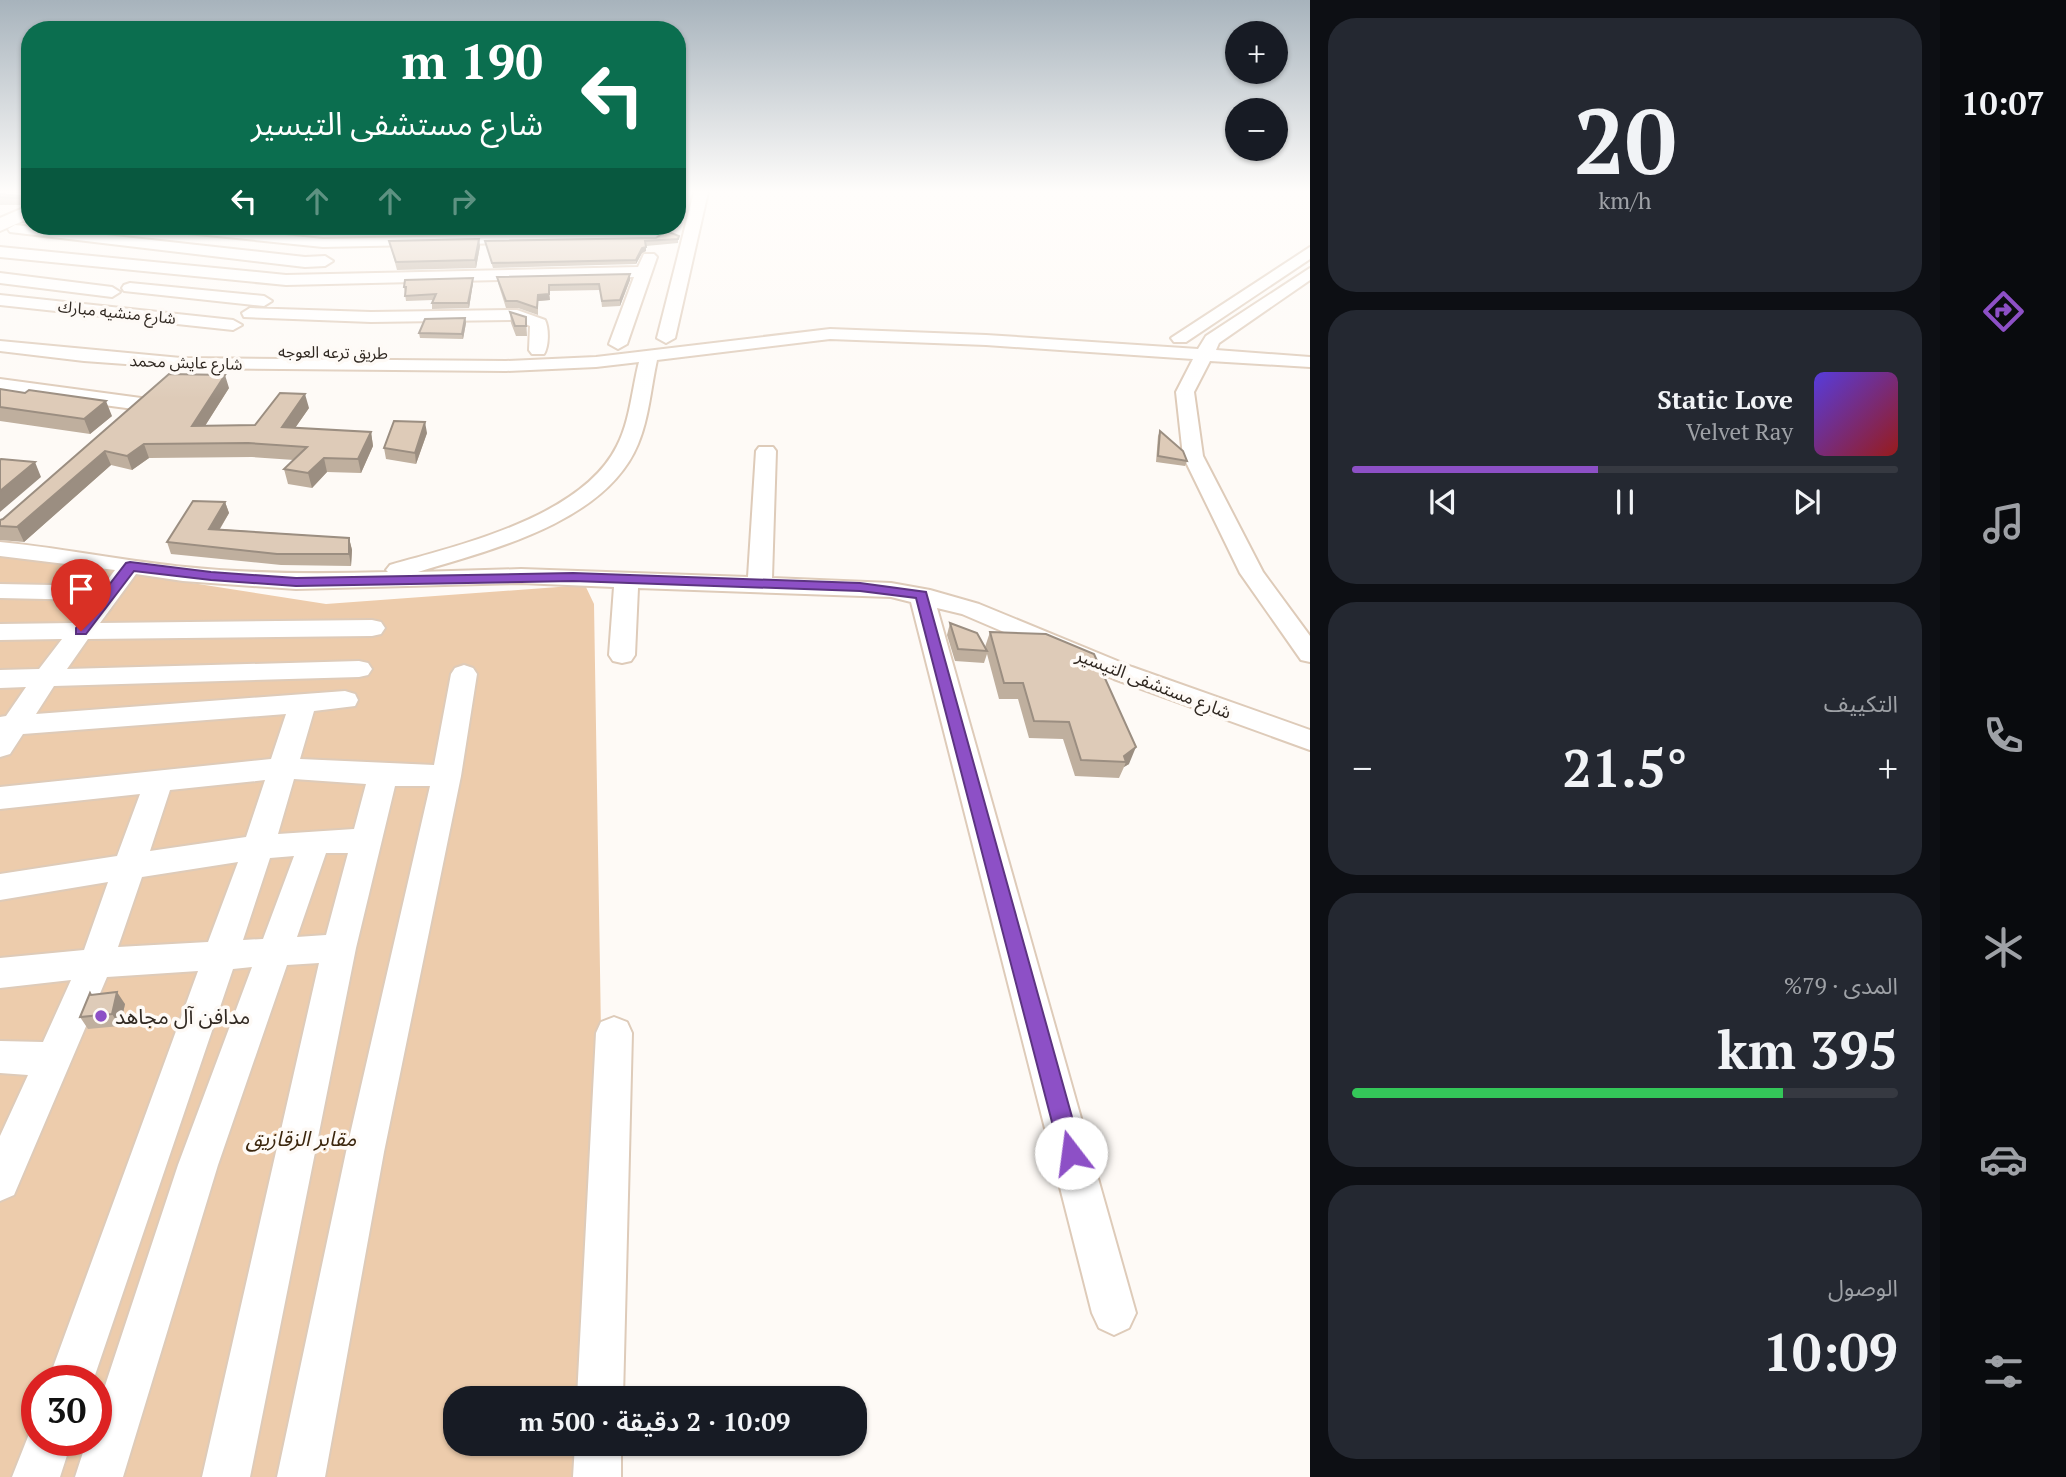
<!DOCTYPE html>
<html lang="ar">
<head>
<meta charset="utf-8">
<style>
  body { margin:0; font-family:"PT Serif","Noto Sans Arabic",serif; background:#242831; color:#f1f3f6; direction:rtl; height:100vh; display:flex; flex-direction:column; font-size:26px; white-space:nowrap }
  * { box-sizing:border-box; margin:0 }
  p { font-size:23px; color:#9ea1a6 }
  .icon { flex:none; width:38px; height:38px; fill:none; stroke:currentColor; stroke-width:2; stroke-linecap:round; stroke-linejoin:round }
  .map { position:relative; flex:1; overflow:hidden; direction:ltr }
  .side { display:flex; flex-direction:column; gap:18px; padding:18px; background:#0d0f14; width:630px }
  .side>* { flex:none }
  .top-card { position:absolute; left:21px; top:21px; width:665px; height:214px; border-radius:28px; box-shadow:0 2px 5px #0004; direction:rtl; background:#0b6e4f; color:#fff; overflow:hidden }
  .controls { position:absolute; left:1225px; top:21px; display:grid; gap:14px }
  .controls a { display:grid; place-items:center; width:63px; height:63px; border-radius:50%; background:#171b24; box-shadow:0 2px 5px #0004; font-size:35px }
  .speed { position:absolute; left:21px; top:1365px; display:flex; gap:14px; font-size:35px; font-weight:700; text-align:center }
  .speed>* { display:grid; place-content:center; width:91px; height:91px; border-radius:50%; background:#171b24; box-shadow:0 2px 5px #0004; line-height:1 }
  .speed .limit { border:10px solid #d22; background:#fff; color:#111 }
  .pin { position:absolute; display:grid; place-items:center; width:60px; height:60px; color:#fff; margin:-72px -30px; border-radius:50% 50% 50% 0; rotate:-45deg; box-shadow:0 0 7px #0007 }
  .pin .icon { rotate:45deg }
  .me { position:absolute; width:77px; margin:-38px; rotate:345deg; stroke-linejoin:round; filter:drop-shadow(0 0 5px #0008) }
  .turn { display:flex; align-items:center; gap:24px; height:147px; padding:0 28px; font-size:32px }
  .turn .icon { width:91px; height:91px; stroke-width:2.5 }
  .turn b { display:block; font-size:49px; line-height:60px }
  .lanes { display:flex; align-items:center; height:66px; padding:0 28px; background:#0003; justify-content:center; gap:35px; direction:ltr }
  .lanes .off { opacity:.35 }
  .big { font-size:52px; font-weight:600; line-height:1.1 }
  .side .tile { flex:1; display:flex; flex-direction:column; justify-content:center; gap:10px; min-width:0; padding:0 24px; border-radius:28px; background:#242831 }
  .side .dial { align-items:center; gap:0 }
  .dial b { font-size:91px; line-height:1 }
  .song { display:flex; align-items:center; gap:21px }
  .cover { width:84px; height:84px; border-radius:10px; background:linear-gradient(135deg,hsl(250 70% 55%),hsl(0 70% 35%)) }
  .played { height:7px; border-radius:4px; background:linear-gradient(90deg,#8d50c6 45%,#363941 45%) }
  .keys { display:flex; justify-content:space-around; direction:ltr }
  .heat { display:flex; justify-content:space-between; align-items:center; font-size:38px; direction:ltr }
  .charge { height:10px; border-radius:5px; background:linear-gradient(90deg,#34c759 79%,#363941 0) }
  .trip { position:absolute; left:443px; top:1386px; width:424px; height:70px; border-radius:28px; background:#171b24; box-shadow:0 2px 5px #0004; font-weight:600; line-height:70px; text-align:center; direction:rtl }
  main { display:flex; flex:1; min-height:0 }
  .menu { display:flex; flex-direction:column; width:126px; justify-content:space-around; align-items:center; background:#090b0e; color:#9ea1a6 }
  .menu .icon { width:49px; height:49px }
  .menu .active { color:#8d50c6 }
  .menu b { font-size:32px; color:#f1f3f6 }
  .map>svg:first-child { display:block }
  .green { fill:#edccac; fill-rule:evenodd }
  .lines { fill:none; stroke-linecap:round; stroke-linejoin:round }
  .street-casing { stroke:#decbb9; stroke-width:4 }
  .primary-casing { stroke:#decbb9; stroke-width:4 }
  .street { fill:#fff; fill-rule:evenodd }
  .primary { fill:#fff; fill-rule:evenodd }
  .wall { fill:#bfaf9e }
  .shaded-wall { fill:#9b8e81 }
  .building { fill:#decbb8; stroke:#9b8e81; stroke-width:2 }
  .route { fill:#8d50c6; stroke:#5c3481; stroke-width:2 }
  .poi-dot { fill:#8d50c6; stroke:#fefaf6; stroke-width:2.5 }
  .labels { text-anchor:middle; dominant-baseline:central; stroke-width:7; stroke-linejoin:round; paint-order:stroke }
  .far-street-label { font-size:16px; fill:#312922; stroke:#fefaf6 }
  .street-label { font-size:18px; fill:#312922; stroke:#fefaf6 }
  .near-poi-label { font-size:21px; fill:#312922; stroke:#fefaf6; text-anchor:start }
  .near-park-label { font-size:21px; font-style:italic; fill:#3c270e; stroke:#fefaf6 }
</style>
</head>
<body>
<main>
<nav class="menu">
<b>10:07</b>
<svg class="icon active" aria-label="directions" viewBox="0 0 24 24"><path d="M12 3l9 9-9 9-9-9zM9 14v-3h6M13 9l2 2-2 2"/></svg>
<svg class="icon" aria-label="music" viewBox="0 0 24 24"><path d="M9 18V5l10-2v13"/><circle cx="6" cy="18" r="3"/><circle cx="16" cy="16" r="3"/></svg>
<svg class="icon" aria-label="phone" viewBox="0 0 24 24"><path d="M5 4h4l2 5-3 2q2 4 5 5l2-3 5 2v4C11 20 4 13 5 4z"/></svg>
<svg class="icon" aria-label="climate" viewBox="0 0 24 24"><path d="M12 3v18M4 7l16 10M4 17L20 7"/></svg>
<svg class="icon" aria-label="car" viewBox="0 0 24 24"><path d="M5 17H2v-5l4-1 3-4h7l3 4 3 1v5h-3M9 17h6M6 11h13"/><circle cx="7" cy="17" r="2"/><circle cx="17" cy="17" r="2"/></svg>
<svg class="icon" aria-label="filters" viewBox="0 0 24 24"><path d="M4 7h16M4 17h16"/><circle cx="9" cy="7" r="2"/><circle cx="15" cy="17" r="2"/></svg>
</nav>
<section class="side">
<div class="tile dial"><b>20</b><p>km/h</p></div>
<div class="tile">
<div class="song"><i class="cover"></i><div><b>Static Love</b><p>Velvet Ray</p></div></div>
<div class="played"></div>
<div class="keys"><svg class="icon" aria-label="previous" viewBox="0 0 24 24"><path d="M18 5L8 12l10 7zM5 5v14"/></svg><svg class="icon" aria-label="pause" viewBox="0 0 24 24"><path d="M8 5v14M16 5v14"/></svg><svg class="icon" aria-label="next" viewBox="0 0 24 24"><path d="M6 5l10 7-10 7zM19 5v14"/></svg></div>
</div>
<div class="tile"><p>التكييف</p>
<div class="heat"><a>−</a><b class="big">21.5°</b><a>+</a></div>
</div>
<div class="tile"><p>المدى · 79%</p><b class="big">395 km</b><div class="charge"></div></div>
<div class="tile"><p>الوصول</p><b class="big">10:09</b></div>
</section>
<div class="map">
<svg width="1310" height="1477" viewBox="0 0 1310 1477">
  <rect width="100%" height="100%" fill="#fefaf6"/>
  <path class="green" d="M0,553l326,51 259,-19 9,19 13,794h-152v46h153v33h-608zM37,1381h59v59h-59z"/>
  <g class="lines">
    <defs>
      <path id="street" d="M0,192l30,2v8l-30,-3z
        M694,192h14l-33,146 -9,5 -9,-5z
        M15,225l290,32 20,-1 8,5 -8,5 -20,1 -295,-35 -2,-3z
        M151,226h47l125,13 333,-7 7,4 -7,4 -333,7 -165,-17z
        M0,247l286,28 352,-8 6,-13h10l3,3 -30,87 -9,5 -9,-5 25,-67 -348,8 -286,-28z
        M1310,247v12l-124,83h-12l-3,-4z
        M1310,268v12l-91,63 -3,7 94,7v10l-100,-6 -16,31 9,64 60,116 47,64v26l-9,-2 -61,-87 -57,-117 -7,-64 17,-33 -207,-14 -156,-6 -173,21c-6,27 -8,58 -19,84 -32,78 -147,106 -220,128l103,-3 227,8 8,-126 3,-4h14l3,4 -4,127 119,5 39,7 49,14 153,63 178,63v20l-196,-71 -152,-65 -25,-6 199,705 -7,15 -15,7 -15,-7 -7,-15 -181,-711 -20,-5 -253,-9 -3,67 -4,6 -9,2 -9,-2 -4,-6 5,-68 -93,-4 -225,6 -113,-8 -47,-7 -36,49 272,-3 9,2 4,6 -4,6 -9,2 -284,3 -21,30 292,-8 9,2 4,6 -4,6 -9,2 -305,9 -18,28 309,-23 10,3 3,6 -3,6 -41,5 -14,48 134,6 17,-91 4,-6 9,-3 9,3 4,6 -16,102 -77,376 -59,325h-48l69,-325 84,-366h-35l-39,162 -106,529h-48l117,-514 -32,2 -69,200 -95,312h-48l12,-37h9v-27l82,-248 74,-198 -19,2 -140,412h-45l150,-410 -91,6 -93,218 -14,6v-65l28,-61 -28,-2v-32l43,1 28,-62 -71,8v-30l84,-8 24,-68 -108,18v-26l117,-18 23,-62 -140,15v-22l271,-28 15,-45 -263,20 -13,20 -10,3v-40l6,-1 20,-29 -26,1v-18l39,-1 23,-30 -62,1v-16l74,-1 18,-23 -92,-2v-14l103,2 12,-16 -115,-14v-14c62,6 123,19 185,25 68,7 135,7 203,5l-2,-2 4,-5c70,-20 192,-48 227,-119 13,-25 15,-57 22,-84l-43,5 -90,4 -325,-3 -97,-7 -84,-10v-10l181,17 325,3 90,-4 234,-28 156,6 212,14 8,-13zM294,779l72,5 -12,45 -76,5zM265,780l-19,57 -96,14 20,-61zM326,853h22l-22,82 -29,2zM294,856l-31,83 -20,1 27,-82zM238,862l-30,80 -90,5 24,-70z
        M0,273l112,14 8,5 -8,5 -112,-14z
        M130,283l134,13 8,5 -8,5 -140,-15 -2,-3 2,-3z
        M0,295l233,25 9,5 -9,5 -233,-25z
        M250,308l121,4 146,-2 28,10c4,8 4,26 -1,34h-12l-3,-4 1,-24 -14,-6 -145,2 -127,-5 -2,-4z
        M0,379l141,19 10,6 -10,6 -141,-19z
        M614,1017l13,5 5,11 -9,365h-46l19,-365 5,-11z
        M37,1422v18h35l-12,37h-48l21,-53z
        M575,1444h46v33h-48z"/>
      <path id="primary" d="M30,205v13l-30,13v-13z"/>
    </defs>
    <use href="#street" class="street-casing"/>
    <use href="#primary" class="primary-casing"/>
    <use href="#street" class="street"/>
    <use href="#primary" class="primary"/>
  </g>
  <path class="wall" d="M0,194l22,2 3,8 -3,1h-22z
    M386,226h264v4l-261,5z
    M678,239v4l-32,3v5l-4,2 -6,11 -143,4 -8,-27z
    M389,241l91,5 -4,22 -79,2z
    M630,274v6l-10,26 -18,1 -2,-17 -51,1 1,9 -12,1v14l-20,-7h-12l-8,-25 -1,-6z
    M473,278v5l-4,25 -37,1v-6l1,-3 -27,1 -2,-14z
    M510,312l16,5 1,19h-11l-5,-13z
    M465,318l1,5 -3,16 -43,-1 -1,-5z
    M169,374l60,14 -24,38 50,-1 54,-17 -14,20 76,4 2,14 -12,27 -34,-1 -15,16 -24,-4 -4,-15 10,-9 -42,-3 -103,1 -17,12 -21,-5 -87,77 -24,-2v-20l3,-1z
    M0,389l112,27 -22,18 -90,-13z
    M1160,431l27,30 -2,5 -29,-4 2,-26z
    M427,433l-11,31 -30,-5 -2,-11z
    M225,502l4,11 -9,16 129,9 3,12 -1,16 -70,-1 -110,-11 -4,-12z
    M950,623l35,24 5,-15 139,132 -5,3 -5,11 -44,-2 -12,-37 -34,-1 -11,-39h-19l-12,-45 -3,9 -29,-2 -8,-26z
    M90,993l2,2 33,9 -5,22 -32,3 -8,-12z"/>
  <path class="shaded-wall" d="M22,196l3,8 -3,1 -3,-7z
    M479,239l1,7 -4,22 -1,-8z
    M646,247v4l-4,2 -6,11v-4l6,-12z
    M630,274v6l-10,26v-6z
    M473,278v5l-4,25 -1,-5z
    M549,294l1,6 -12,1v14v-20z
    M465,318l1,5 -3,16 -1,-5z
    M225,375l4,13 -33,52 -4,-14z
    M305,394l4,14 -23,33 -4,-14z
    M106,401l6,15 -22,18 -6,-15z
    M425,422l2,11 -11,31 -1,-11z
    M371,432l2,14 -12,27 -3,-14z
    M144,444l5,14 -17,12 -5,-14z
    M105,451l6,14 -87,77 -7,-15z
    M324,458l3,14 -15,16 -4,-15z
    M35,462l6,15 -41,35v-21z
    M225,502l4,11 -16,27 -4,-11z
    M349,538l3,12 -1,16 -2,-12z
    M1136,747l-7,17 -5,3 2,-5 -2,-6z
    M117,992l8,12 -5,22 -8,-12z"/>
  <path class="building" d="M0,194l22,2 -3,2 -19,-1z
    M387,226h221l-220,4z
    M666,231l13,5 -1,3 -33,2 1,6 -4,1 -6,12 -144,3 -7,-22 171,-3z
    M479,239l-4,21 -79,2 -7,-21z
    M630,274l-10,26 -18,1 -3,-17 -50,1v9l-11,1 -1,13 -20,-7h-11l-9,-24z
    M473,278l-5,25h-36l4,-9 -31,2 1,-9h-2l1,-7z
    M510,312l16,5v9h-11z
    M465,318l-3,16 -43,-1 6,-14z
    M169,374l56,1 -33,51 63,-1 25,-32 25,1 -23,33 89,5 -13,27 -34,-1 -16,15 -24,-4 23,-22 -59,-4 -104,1 -17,12 -22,-5 -88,76 -17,-1v-6l3,-1z
    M0,389l25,4 4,-3 77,11 -22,18 -84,-12z
    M394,421l31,1 -10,31 -31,-5z
    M1160,431l23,20 4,10 -29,-5z
    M1,459l34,3 -35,29v-31z
    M193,501l32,1 -16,27 140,9v16h-72l-110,-12z
    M950,623l27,10 10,18 -29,-2z
    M990,632l56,2 48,20 42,93 -12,9 2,6 -45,-2 -12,-38 -35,-1 -11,-38h-19z
    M117,992l-5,22 -32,3 10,-24 1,2z"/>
  <linearGradient id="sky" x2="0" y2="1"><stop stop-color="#a7b3bc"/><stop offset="0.48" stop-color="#fffdfb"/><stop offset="1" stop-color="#fffdfb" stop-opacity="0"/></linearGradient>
  <rect width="1310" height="399" fill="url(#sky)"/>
  <path class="route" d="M130,562l81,10 85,6 277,-5 287,10 66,9 156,561 -3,8 -8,3 -7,-3 -4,-8 -144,-555 -56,-7 -287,-10 -277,5 -85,-6 -77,-9 -48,63h-10v-6l50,-65z"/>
  <circle class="poi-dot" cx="101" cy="1016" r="7"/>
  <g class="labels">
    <g class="far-street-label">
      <text transform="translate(117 312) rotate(6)">شارع منشيه مبارك</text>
      <text transform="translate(333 352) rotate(1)">طريق ترعه العوجه</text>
      <text transform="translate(186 362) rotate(2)">شارع عايش محمد</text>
    </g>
    <g class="street-label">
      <text transform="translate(1154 683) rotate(21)">شارع مستشفى التيسير</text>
    </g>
    <g class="near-poi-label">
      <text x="115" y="1016">مدافن آل مجاهد</text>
    </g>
    <g class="near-park-label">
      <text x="301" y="1138">مقابر الزقازيق</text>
    </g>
  </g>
</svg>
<div class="controls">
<a>+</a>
<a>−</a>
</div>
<div class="speed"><div class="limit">30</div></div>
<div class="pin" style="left:81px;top:631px;background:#d93025"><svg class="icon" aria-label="arrive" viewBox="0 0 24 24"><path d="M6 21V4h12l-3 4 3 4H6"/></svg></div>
<svg class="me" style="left:1071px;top:1153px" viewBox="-20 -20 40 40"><circle r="19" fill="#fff"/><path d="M0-13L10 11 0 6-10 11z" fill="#8d50c6"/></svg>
<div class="trip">10:09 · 2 دقيقة · 500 m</div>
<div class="top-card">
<div class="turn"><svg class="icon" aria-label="left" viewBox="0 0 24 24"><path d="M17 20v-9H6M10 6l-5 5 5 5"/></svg><div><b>190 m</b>شارع مستشفى التيسير</div></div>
<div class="lanes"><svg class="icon" aria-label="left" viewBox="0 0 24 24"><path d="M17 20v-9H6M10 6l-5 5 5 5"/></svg><svg class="icon off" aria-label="ahead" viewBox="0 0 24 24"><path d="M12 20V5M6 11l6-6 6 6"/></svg><svg class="icon off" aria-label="ahead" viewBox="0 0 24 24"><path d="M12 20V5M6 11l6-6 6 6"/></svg><svg class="icon off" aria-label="right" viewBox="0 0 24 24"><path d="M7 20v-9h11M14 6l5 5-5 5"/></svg></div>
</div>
</div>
</main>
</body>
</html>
